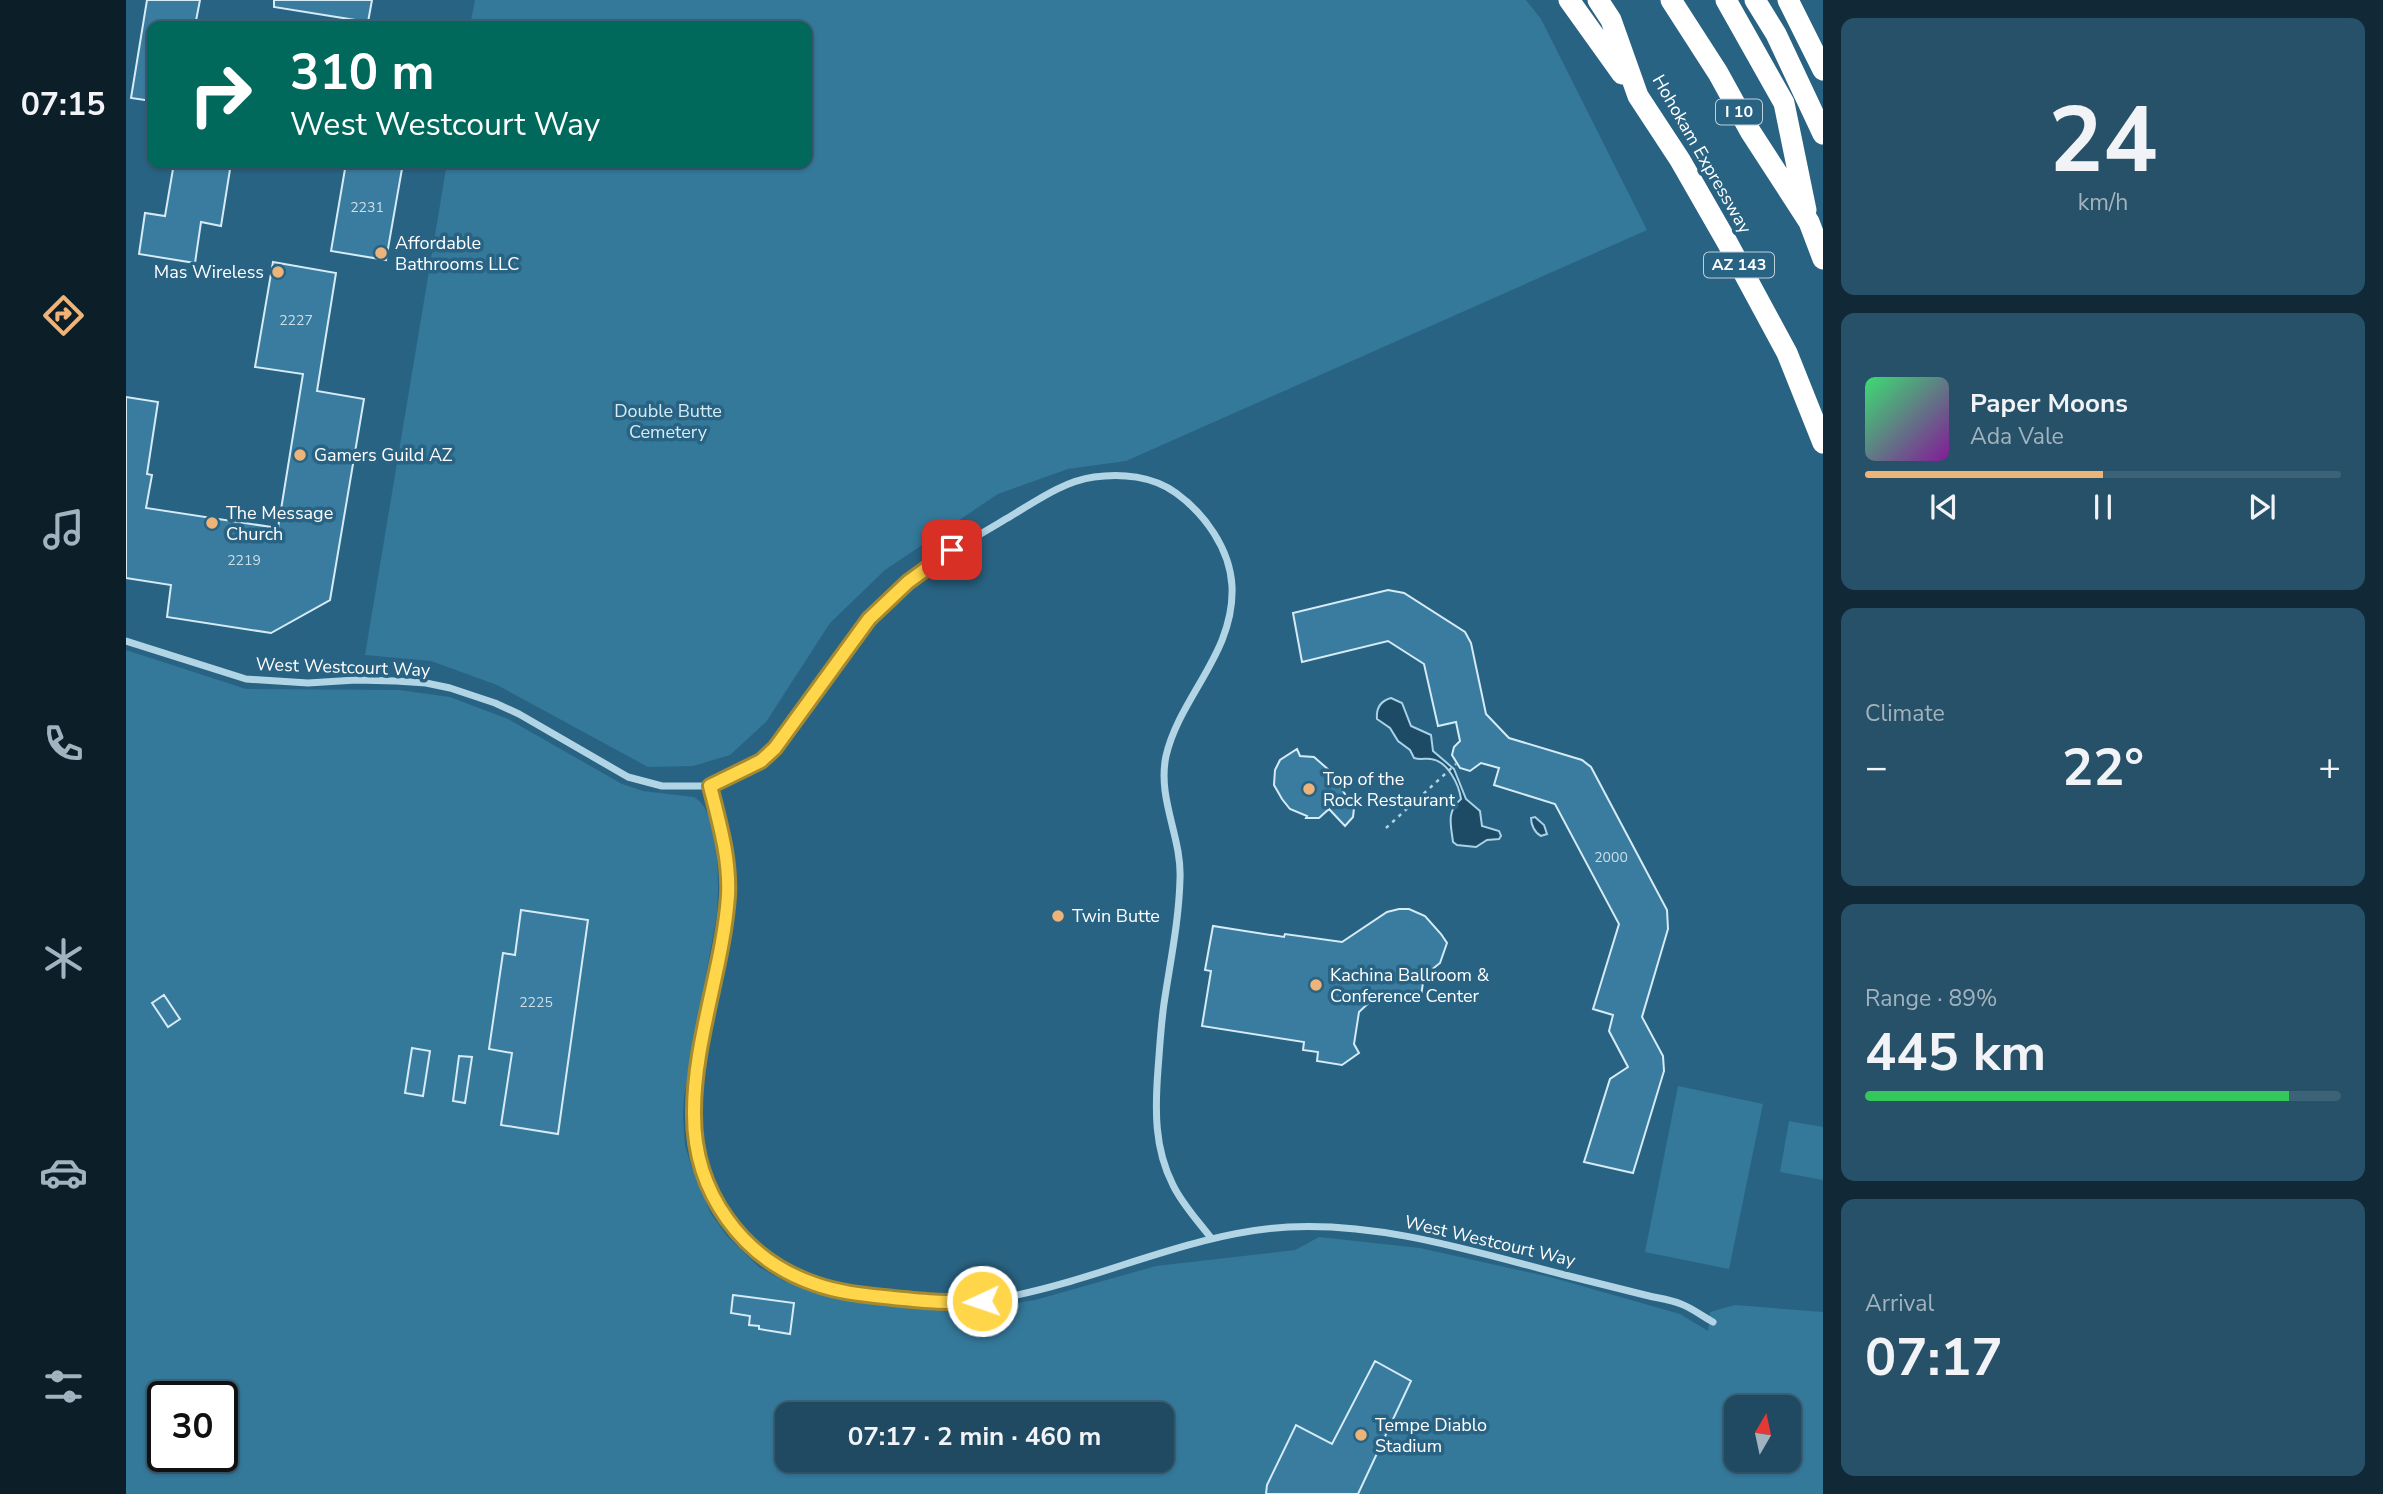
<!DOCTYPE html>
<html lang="en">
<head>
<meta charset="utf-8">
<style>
  body { margin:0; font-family:"Nunito Sans",sans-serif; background:#275168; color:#f1f3f6; height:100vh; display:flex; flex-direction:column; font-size:26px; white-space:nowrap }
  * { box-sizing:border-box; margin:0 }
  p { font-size:23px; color:#a1b3be }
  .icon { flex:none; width:38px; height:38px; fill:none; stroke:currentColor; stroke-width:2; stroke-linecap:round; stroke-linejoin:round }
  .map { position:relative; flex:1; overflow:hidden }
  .drawer { display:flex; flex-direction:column; gap:18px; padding:18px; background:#112936; width:560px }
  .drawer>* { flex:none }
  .guide { position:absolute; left:21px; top:21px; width:665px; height:147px; border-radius:14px; box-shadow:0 2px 5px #0004,0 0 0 2px #3c6277; background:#00695c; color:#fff; overflow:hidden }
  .needle { width:46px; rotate:9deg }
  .fabs { position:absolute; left:1598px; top:1395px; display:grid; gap:14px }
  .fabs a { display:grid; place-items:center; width:77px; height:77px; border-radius:14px; background:#1f4a62; box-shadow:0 2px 5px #0004,0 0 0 2px #3c6277; font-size:35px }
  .speed { position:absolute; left:21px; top:1381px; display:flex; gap:14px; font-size:35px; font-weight:700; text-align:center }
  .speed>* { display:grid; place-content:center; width:91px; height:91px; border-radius:50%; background:#1f4a62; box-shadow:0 2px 5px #0004,0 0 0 2px #3c6277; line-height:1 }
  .speed .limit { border:4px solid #111; border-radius:10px; background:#fff; color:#111 }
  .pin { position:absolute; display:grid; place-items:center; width:60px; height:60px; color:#fff; margin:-30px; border-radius:14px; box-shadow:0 4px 10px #0006 }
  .me { position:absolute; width:77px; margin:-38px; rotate:267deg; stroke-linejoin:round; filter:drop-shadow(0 0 5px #0008) }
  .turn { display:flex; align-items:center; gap:24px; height:147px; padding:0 28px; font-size:32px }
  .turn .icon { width:91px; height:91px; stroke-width:2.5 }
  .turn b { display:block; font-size:49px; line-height:60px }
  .big { font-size:52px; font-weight:700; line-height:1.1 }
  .drawer .card { flex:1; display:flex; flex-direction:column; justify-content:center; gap:10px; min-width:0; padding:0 24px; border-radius:14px; background:#275168 }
  .drawer .dial { align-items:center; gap:0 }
  .dial b { font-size:91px; line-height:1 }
  .song { display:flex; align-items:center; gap:21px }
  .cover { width:84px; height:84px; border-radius:10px; background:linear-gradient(135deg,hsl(140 70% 55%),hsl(290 70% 35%)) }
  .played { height:7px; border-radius:4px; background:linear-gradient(90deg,#edb379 50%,#3c6277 50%) }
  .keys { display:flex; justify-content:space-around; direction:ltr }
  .heat { display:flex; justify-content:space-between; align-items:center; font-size:38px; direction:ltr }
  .charge { height:10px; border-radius:5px; background:linear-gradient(90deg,#34c759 89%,#3c6277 0) }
  .trip { position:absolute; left:649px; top:1402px; width:399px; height:70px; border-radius:14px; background:#1f4a62; box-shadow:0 2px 5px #0004,0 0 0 2px #3c6277; font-weight:700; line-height:70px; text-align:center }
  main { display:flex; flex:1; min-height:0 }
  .menu { display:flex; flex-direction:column; width:126px; justify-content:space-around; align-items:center; background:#0c1e27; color:#a1b3be }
  .menu .icon { width:49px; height:49px }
  .menu .current { color:#edb379 }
  .menu b { font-size:32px; color:#f1f3f6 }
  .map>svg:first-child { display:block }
  .green { fill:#34789a; fill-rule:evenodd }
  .water { fill:#1d4a64; stroke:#a7d2e7; stroke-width:2 }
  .building { fill:#3a7c9f; stroke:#d5ebf5; stroke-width:2 }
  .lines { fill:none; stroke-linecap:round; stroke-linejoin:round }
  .path { stroke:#b2d5e6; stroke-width:2.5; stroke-dasharray:3.5 5; stroke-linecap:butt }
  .minor { stroke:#b2d5e6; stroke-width:7 }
  .motorway { stroke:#fff; stroke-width:21 }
  .route-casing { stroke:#a68a30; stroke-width:18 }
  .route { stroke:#ffd54a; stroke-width:12 }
  .poi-dot { fill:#edb379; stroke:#296383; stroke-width:2.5 }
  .labels { text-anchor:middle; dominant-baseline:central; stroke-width:7; stroke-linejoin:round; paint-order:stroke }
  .number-label { font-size:14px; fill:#cedee7 }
  .shield { fill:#296383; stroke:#bfd0da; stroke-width:2 }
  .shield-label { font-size:16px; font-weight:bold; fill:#fff }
  .street-label { font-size:18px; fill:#fff; stroke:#296383 }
  .poi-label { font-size:18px; fill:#fff; stroke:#296383; text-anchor:start }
  .park-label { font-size:18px; fill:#d5ebf5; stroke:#296383 }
</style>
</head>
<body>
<main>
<nav class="menu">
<b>07:15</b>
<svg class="icon current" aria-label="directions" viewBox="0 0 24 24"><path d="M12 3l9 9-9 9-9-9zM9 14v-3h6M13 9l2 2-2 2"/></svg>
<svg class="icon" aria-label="music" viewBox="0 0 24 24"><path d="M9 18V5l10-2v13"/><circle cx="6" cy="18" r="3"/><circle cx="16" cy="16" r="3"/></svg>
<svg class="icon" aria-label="phone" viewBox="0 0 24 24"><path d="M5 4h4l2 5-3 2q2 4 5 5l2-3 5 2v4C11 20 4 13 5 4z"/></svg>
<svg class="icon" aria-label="climate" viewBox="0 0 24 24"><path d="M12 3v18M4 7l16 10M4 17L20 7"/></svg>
<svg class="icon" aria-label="car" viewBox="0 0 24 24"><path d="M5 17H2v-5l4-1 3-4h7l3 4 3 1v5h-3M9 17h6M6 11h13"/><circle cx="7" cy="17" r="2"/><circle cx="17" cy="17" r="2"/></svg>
<svg class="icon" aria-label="filters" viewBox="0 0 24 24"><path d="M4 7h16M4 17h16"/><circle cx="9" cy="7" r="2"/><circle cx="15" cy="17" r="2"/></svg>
</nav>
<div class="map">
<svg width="1697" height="1494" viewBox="0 0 1697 1494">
  <rect width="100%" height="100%" fill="#296383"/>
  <path class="green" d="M349,0h1051l15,19 106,211 -521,231 -58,8 -70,25 -113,76 -55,53 -64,99 -36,33 -37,11 -45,1 -151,-82 -66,-24 -66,-6 82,-492h360v-137h-337z
    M0,650l120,39 153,1 51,7 58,22 114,65 21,7 51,6c27,15 25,89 23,117l-33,183 -1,20 2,28 6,20 19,47 17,24 32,31 25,14 57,19 90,9 57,-1 47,-8 121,-34 139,-16 24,-13 101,11 130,29 130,37 28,17 2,-19 25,-7 88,7v182h-1697zM37,1396h59v60h-59zM1610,1407h52v53h-52zM662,1414h374v46h-374z
    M1552,1086l85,18 -34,165 -84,-17z
    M1663,1121l34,6v53l-43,-8z"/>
  <path class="water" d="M1265,698l11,5 9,23 20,9 2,16 21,18 12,30 14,12 2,15 17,5 2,5 -2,3 -12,1 -11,7 -19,-2 -4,-3c-2,-17 -7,-30 8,-43 -2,-14 -13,-38 -30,-40 -6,-1 -10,1 -17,-1l-4,-8 -12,-9 -8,-13 -13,-9c-1,-11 3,-18 14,-21z
    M1409,817l9,8 3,9 -6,2c-6,-3 -10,-11 -10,-18z"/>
  <path class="building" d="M21,0h53l-5,26h-43v75l-21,-3z
    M148,0h98l-4,22 -94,-15z
    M48,163h57l-10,63 -20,-4 -6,41 -56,-9 6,-41 20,3z
    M220,163h57l-17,97 -55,-9z
    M147,262l63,11 -19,118 47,8 -34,201 -59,33 -104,-16 4,-32 -45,-7v-181l32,5 -11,72 5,1 -6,33 132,20 25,-154 -48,-7z
    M1262,590l16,3 61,39 6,11 15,71 23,24 73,22 9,7 76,143 1,19 -26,88 21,39 1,15 -31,102 -49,-11 26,-83 18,-12 -19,-36 4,-16 -20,-6 26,-85 -64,-120 -61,-19 5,-17 -18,-5 -11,8 -10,-3 -8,-13 2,-8 6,-6 -4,-19 -18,4 -14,-62 -36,-23 -86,21 -9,-49z
    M1171,749l3,7 14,1 16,14 24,37 -1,9 -8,9 -16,-17 -10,9h-13l1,-2 -17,-7 -8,-10 -8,-14 1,-15 5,-10z
    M1273,909h10l16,7 16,18 6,9 -7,20 -16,13 -4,27 -46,-5 -15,14 -5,32 5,9 -17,12 -25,-4 1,-9 -15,-2 1,-8 -102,-16 9,-55 -6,-1 8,-44 71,11 1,-3 57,8 45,-30z
    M395,910l67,10 -30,214 -57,-9 11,-72 -23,-4 14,-96 12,2z
    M38,995l16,24 -12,8 -16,-24z
    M286,1048l18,3 -7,45 -18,-3z
    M333,1056l13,1 -7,46 -12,-2z
    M607,1295l61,8 -4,31 -31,-5v-3l-10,-1 1,-9 -19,-3z
    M1249,1361l36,20 -53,113h-92l1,-9 29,-60 36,19z"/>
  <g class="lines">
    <path class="path" d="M1260,828l70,-64"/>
    <path class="minor" d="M0,641l120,38 62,4 48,-3 40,1 30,2 24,5 45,15 24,11 109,63 34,9h48c9,36 20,72 18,110 -6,94 -56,192 -22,285 32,88 107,108 190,117 38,4 74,6 111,-1 95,-18 183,-64 281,-70 94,-5 187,25 277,48 27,7 53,13 80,20 11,3 24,4 36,9 11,4 21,12 32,18
      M584,786l51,-25 13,-13c35,-40 59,-88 94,-128 39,-45 92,-74 143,-104 25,-15 53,-35 83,-39 27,-4 59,-1 82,16 29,21 54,56 56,93 3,67 -52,110 -66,170 -9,43 16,81 14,123 -1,40 -9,79 -15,118 -4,24 -5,48 -7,72 -3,40 -4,79 15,116 9,19 25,36 38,53"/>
    <path class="motorway" d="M1443,0l53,74
      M1472,0l13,20 27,76 42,64 47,82 60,111 36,90
      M1545,0l47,73 32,58 59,91 14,37
      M1600,0l58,103 22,107
      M1629,0l21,34 47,100
      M1662,0l35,70"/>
  </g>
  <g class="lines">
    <defs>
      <path id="route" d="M826,550l-44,32 -39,37 -94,129 -14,13 -51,25c9,36 20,72 18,110 -5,72 -35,147 -34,219 0,77 48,144 121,169 25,9 51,11 78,14 30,3 60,6 89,3"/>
    </defs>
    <use href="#route" class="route-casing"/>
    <use href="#route" class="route"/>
  </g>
  <g class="poi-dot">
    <circle cx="255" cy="253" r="7"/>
    <circle cx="152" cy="272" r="7"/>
    <circle cx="174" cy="455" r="7"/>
    <circle cx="86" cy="523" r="7"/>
    <circle cx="1183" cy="789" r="7"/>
    <circle cx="932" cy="916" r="7"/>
    <circle cx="1190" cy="985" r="7"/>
    <circle cx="1235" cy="1435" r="7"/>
  </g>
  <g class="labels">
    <g class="number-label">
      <text x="241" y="207">2231</text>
      <text x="170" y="320">2227</text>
      <text x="118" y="560">2219</text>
      <text x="1485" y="857">2000</text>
      <text x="410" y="1002">2225</text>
    </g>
    <g class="shield">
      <rect x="1590" y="99.5" width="46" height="25" rx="5"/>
      <rect x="1578" y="252.5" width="70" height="25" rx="5"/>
    </g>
    <g class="shield-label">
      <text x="1613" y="112">I 10</text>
      <text x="1613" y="265">AZ 143</text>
    </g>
    <g class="street-label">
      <text transform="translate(1576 154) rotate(60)">Hohokam Expressway</text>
      <text transform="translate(217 667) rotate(2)">West Westcourt Way</text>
      <text transform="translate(1364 1241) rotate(13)">West Westcourt Way</text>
    </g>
    <g class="poi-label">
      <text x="269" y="243">Affordable<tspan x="269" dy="21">Bathrooms LLC</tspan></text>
      <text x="138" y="272" text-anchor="end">Mas Wireless</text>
      <text x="188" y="455">Gamers Guild AZ</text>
      <text x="100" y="513">The Message<tspan x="100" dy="21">Church</tspan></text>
      <text x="1197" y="779">Top of the<tspan x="1197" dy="21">Rock Restaurant</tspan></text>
      <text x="946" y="916">Twin Butte</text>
      <text x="1204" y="975">Kachina Ballroom &amp;<tspan x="1204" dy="21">Conference Center</tspan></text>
      <text x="1249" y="1425">Tempe Diablo<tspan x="1249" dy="21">Stadium</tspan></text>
    </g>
    <g class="park-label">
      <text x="542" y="411">Double Butte<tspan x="542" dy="21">Cemetery</tspan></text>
    </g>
  </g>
</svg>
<div class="fabs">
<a><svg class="needle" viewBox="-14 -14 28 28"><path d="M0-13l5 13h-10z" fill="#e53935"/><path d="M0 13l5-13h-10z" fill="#a1b3be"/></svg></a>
</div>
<div class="speed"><div class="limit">30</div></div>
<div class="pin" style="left:826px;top:550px;background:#d93025"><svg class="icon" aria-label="arrive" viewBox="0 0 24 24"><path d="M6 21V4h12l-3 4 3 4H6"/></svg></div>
<svg class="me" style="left:856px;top:1301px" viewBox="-20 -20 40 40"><circle r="17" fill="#ffd54a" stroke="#fff" stroke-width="3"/><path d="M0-11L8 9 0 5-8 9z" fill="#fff"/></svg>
<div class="trip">07:17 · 2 min · 460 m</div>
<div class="guide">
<div class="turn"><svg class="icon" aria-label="right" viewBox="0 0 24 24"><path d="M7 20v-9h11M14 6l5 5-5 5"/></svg><div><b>310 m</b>West Westcourt Way</div></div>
</div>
</div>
<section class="drawer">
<div class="card dial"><b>24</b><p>km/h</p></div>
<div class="card">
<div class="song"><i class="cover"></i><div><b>Paper Moons</b><p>Ada Vale</p></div></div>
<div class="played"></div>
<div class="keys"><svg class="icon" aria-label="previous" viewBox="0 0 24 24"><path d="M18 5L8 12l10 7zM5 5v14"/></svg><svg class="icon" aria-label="pause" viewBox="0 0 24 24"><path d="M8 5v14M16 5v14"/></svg><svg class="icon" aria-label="next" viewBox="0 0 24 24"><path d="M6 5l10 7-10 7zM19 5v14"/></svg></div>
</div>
<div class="card"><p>Climate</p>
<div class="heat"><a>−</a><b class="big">22°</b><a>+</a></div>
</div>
<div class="card"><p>Range · 89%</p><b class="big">445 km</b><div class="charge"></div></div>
<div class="card"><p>Arrival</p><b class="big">07:17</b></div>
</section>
</main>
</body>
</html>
